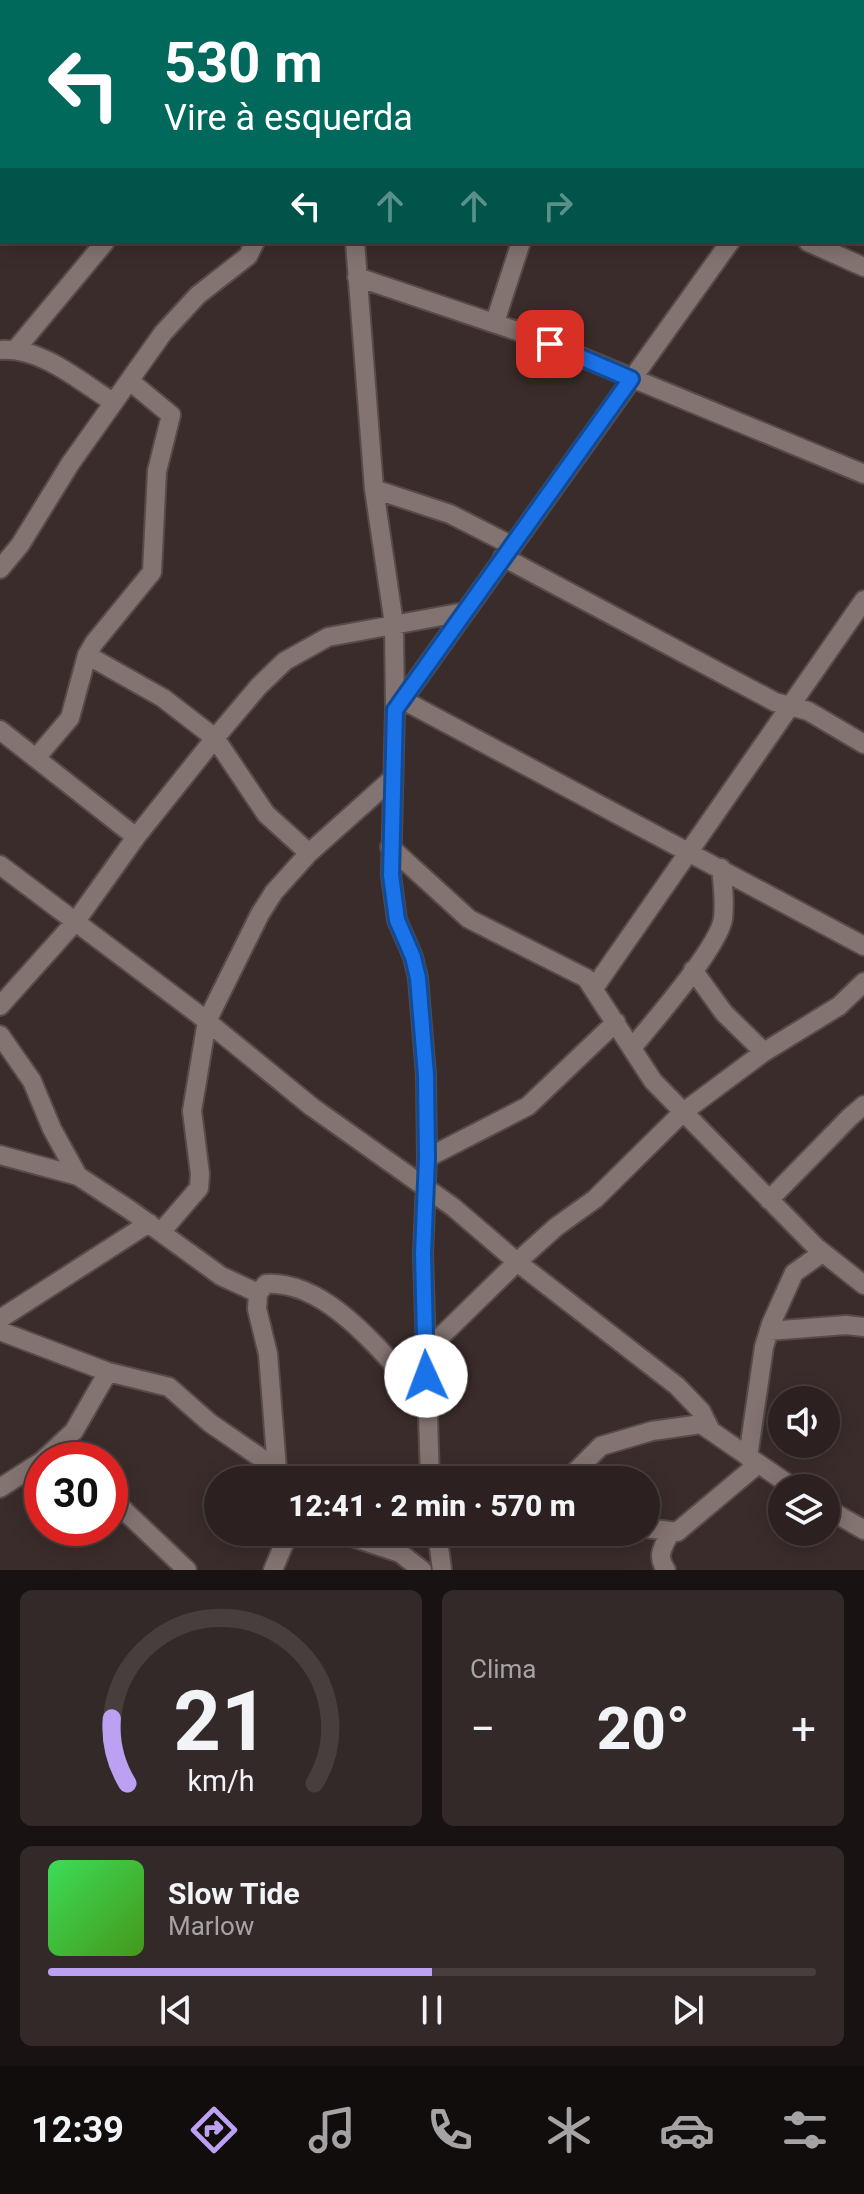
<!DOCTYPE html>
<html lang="pt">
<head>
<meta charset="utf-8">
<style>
  body { margin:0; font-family:Roboto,sans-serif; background:#342929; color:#f1f3f6; height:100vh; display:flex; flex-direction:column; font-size:30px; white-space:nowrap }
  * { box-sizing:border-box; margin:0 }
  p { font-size:26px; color:#a6a3a5 }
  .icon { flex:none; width:44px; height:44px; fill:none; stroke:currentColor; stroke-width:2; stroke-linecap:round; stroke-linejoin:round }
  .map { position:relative; height:1570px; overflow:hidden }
  .side { display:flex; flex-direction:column; gap:20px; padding:20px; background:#181212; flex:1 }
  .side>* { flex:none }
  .banner { position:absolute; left:0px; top:0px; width:864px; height:244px; box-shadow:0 4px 20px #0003,0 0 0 2px #483e3e; background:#00695c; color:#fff; overflow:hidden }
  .controls { position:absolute; left:768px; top:1386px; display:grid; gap:16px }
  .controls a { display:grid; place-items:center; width:72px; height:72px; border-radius:50%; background:#2c2120; box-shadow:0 4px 20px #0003,0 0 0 2px #483e3e; font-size:40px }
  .speed { position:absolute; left:24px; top:1442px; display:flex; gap:16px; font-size:40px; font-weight:700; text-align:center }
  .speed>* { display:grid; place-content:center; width:104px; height:104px; border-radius:50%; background:#2c2120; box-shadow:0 4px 20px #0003,0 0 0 2px #483e3e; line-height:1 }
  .speed .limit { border:12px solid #d22; background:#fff; color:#111 }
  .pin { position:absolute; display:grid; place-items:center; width:68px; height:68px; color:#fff; margin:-34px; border-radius:16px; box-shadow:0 4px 12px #0006 }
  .me { position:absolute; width:88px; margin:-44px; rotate:358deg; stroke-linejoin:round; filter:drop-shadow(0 0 6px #0008) }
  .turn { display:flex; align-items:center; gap:28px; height:168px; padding:0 32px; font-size:36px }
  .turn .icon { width:104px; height:104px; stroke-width:2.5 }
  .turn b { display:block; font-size:56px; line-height:68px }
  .lanes { display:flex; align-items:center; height:76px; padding:0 32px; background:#0003; justify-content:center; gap:40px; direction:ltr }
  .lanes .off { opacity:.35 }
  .big { font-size:60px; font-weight:800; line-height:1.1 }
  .side .widget { flex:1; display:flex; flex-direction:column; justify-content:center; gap:12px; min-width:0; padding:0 28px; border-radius:12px; background:#342929 }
  .side .dial { align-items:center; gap:0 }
  .dial svg { height:208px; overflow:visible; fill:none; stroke:#483e3e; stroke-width:7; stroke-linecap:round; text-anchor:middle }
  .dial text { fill:#f1f3f6; stroke:none }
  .song { display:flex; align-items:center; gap:24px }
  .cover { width:96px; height:96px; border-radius:12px; background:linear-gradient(135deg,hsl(130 70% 55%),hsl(100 70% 35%)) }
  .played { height:8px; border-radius:4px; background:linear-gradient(90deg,#bca0f2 50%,#483e3e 50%) }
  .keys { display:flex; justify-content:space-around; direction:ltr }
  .heat { display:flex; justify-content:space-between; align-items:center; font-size:44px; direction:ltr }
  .side .tiles { flex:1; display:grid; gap:20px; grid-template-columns:1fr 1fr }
  .widget:last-child { grid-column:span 2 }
  .trip { position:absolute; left:204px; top:1466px; width:456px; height:80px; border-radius:40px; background:#2c2120; box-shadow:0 4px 20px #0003,0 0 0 2px #483e3e; font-weight:800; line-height:80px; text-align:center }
  .dock { display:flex; height:128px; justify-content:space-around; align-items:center; background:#120d0d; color:#a6a3a5 }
  .dock .icon { width:56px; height:56px }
  .dock .selected { color:#bca0f2 }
  .dock b { font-size:36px; color:#f1f3f6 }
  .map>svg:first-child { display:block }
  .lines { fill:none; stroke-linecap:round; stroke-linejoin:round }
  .minor-casing { stroke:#574b4a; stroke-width:22 }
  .minor { stroke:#847471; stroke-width:18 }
  .route-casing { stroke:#114b97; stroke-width:20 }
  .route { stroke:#1a73e8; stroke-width:14 }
</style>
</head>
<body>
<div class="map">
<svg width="864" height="1570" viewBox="0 0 864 1570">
  <rect width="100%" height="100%" fill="#3a2c2a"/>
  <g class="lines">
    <defs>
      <path id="minor" d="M190,0l1,2
        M344,0v2
        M757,0l5,2
        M478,2l4,-2
        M862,53l2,-3
        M0,60l2,1
        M355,242l19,247 20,135 1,86 -4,165 6,45 16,37 5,21 8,97 1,83 -4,96 7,226
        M808,242l56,25
        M357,277l166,56 341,141
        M495,322l26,-80
        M16,349l89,-107
        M0,350c42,-3 79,31 113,52
        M374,489l76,25 61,31
        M503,557l272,145 33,9 56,33
        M0,569l20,-24 50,-81 93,-131 35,-38 50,-39 7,-14
        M87,655l76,43 52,40 51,76 43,39
        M403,700l461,246
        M395,710l335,-468
        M0,730l136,107
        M36,758l34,-40 17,-63 7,-12 58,-71 5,-101 14,-56 -40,-33
        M390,847l79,72 117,59 67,103 163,166 48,38
        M0,865l198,149 114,93 141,100 64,55 160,124 24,25 9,18
        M693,970l31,43 40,39
        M594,988l270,-388
        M0,1006l76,-85 60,-84 79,-99 44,-52 26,-25 43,-24 136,-25
        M0,1035l32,46 20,48 26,47
        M632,1048c21,-26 86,-100 91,-129 2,-17 0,-34 -2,-51
        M0,1155l78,21 52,34 91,66 37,17 8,-9c64,-4 120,75 161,117
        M427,1158l101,-52 88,-84
        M769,1200l81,-83 14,-12
        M161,1232l38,-44 1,-14 -8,-63 15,-90 53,-107 14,-22 35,-39 84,-75
        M258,1293l-1,16 11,45 9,115
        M0,1319l149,-96
        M0,1331l108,41 61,15 41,36 67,46 5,11
        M769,1331l77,-6 18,2
        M425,1352l92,-90 39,-35 39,-28 87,-86 82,-61 75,-46 25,-24
        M748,1457l16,-110 7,-23 23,-51 28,-20
        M43,1460l31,-29 34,-59
        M567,1480l34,-34 51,-15 49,-7 93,64
        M0,1488l42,-27
        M110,1497l77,73
        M826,1508l38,22
        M646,1528l31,4 81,-68
        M337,1532l63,21 22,17
        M437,1532l5,38
        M438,1542l23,-10
        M273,1570l16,-38
        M666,1570c-10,-14 -3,-23 4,-37"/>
    </defs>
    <use href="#minor" class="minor-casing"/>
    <use href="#minor" class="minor"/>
  </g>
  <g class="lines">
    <defs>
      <path id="route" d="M426,1376l-3,-122 4,-96 -1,-83 -8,-97 -5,-21 -16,-37 -6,-45 4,-165 236,-331 -81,-35"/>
    </defs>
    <use href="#route" class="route-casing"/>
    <use href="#route" class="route"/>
  </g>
</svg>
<div class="controls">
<a><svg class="icon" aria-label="sound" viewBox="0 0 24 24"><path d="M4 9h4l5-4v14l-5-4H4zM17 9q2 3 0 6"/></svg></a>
<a><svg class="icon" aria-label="layers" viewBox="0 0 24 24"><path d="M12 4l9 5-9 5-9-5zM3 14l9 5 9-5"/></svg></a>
</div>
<div class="speed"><div class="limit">30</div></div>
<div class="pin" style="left:550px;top:344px;background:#d93025"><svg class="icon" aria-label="arrive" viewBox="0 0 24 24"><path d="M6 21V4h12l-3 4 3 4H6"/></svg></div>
<svg class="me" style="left:426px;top:1376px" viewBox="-20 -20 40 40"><circle r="19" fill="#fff"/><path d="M0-13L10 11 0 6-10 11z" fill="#1a73e8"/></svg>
<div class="trip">12:41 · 2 min · 570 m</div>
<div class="banner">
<div class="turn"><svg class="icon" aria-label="left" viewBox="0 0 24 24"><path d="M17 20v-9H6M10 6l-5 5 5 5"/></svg><div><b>530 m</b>Vire à esquerda</div></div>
<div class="lanes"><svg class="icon" aria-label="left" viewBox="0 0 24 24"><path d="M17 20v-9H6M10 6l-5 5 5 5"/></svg><svg class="icon off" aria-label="ahead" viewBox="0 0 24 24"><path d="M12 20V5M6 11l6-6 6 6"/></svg><svg class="icon off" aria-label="ahead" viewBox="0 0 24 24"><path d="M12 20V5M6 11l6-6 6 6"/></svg><svg class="icon off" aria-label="right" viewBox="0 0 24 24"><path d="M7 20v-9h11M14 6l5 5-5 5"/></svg></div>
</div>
</div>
<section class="side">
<div class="tiles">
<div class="widget dial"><svg viewBox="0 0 100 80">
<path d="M14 69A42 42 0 1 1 86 69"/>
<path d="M14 69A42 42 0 0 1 8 44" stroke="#bca0f2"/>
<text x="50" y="56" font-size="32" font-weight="700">21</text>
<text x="50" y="72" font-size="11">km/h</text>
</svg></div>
<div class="widget"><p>Clima</p>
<div class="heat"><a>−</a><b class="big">20°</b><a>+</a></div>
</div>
<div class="widget">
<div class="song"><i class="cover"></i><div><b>Slow Tide</b><p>Marlow</p></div></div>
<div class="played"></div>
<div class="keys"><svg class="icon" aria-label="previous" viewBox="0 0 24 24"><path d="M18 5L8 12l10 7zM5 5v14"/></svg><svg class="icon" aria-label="pause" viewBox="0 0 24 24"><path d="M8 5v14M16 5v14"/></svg><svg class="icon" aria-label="next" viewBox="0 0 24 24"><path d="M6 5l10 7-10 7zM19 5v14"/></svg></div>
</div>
</div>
</section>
<nav class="dock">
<b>12:39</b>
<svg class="icon selected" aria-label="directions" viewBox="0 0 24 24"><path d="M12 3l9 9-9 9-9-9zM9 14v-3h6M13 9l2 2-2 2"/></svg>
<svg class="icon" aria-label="music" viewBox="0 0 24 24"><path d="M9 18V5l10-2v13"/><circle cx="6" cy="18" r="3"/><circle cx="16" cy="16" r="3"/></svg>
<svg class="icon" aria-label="phone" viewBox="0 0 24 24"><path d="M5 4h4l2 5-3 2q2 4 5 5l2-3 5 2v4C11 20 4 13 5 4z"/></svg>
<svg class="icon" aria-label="climate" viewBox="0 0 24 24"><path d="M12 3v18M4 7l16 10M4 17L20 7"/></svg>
<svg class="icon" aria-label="car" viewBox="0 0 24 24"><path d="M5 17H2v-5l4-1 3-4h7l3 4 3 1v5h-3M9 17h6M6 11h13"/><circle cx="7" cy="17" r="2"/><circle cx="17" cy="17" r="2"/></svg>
<svg class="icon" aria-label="filters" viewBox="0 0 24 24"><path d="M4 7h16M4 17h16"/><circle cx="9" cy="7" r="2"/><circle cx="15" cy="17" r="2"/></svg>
</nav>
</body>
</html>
